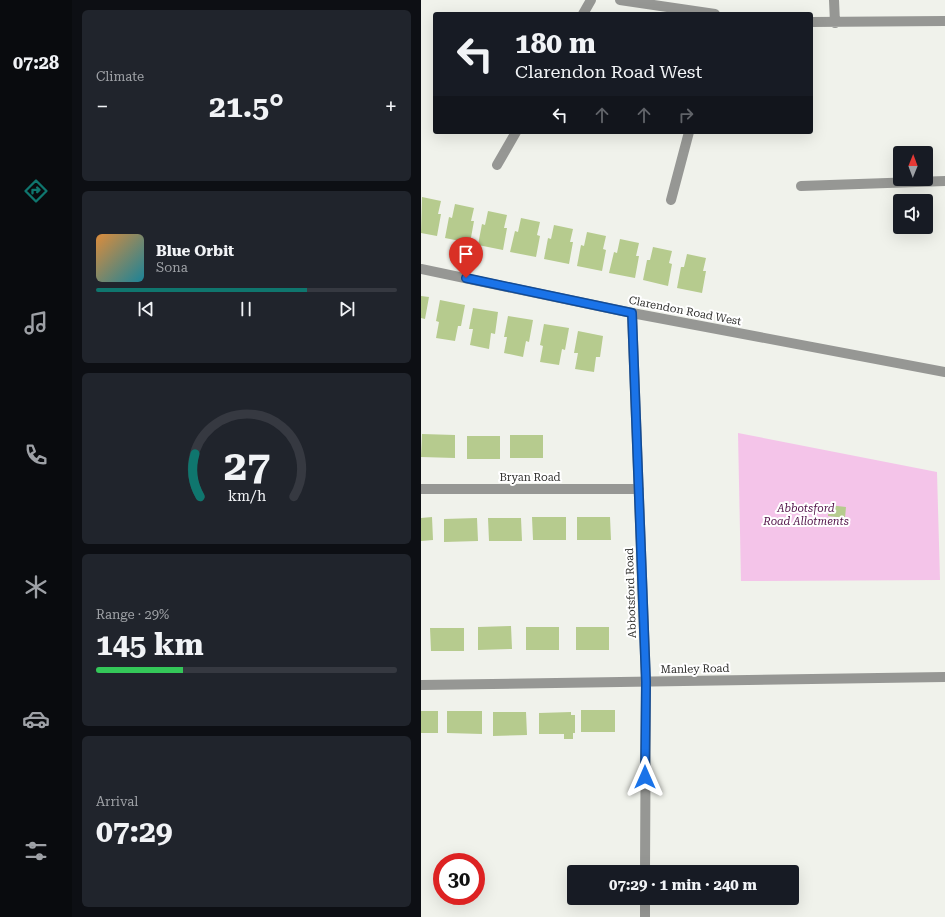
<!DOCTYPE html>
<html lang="en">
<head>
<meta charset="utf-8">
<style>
  body { margin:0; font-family:"Roboto Serif",serif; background:#20242c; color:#f1f3f6; height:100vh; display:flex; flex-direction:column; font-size:15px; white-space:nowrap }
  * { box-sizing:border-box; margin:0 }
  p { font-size:13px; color:#9ea1a6 }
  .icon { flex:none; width:22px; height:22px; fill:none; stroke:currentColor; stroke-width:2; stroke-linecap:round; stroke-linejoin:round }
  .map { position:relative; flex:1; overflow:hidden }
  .panel { display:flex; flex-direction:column; gap:10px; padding:10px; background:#0d0f14; width:349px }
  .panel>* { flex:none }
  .hud { position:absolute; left:12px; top:12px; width:380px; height:122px; border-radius:4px; box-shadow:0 4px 16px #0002; background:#171b24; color:#f1f3f6; overflow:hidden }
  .needle { width:26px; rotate:1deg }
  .tools { position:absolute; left:472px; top:146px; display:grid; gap:8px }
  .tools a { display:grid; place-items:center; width:40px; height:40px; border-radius:4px; background:#171b24; box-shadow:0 4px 16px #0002; font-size:20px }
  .speed { position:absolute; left:12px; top:853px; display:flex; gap:8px; font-size:20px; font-weight:700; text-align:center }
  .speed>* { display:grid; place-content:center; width:52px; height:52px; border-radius:50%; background:#171b24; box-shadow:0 4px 16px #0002; line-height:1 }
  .speed .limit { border:6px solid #d22; background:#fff; color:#111 }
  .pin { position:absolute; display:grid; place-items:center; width:34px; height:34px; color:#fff; margin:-41px -17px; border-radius:50% 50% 50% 0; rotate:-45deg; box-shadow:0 0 4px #0007 }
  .pin .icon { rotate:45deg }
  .me { position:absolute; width:44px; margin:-22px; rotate:0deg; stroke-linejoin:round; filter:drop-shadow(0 0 3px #0008) }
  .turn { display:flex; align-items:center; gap:14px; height:84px; padding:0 16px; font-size:18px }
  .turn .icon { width:52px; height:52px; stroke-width:2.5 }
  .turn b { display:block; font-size:28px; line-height:34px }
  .lanes { display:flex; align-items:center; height:38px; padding:0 16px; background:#0003; justify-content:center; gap:20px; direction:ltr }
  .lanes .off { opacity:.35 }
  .big { font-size:30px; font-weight:700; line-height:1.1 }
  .panel .card { flex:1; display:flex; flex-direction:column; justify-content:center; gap:6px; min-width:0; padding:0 14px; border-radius:6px; background:#20242c }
  .panel .dial { align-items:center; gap:0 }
  .dial svg { height:104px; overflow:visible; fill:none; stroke:#363941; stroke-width:7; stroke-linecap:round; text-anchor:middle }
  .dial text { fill:#f1f3f6; stroke:none }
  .song { display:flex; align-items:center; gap:12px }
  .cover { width:48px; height:48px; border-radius:6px; background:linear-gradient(135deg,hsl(30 70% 55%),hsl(190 70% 35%)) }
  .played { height:4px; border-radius:2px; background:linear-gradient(90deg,#0f766e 70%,#363941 70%) }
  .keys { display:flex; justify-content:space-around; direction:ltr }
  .heat { display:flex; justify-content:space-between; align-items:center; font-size:22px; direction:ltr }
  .charge { height:6px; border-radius:3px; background:linear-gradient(90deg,#34c759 29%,#363941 0) }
  .trip { position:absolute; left:146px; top:865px; width:232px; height:40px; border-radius:4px; background:#171b24; box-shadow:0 4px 16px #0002; font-weight:700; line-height:40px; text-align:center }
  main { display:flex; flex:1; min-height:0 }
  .dock { display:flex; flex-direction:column; width:72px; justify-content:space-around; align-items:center; background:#090b0e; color:#9ea1a6 }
  .dock .icon { width:28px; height:28px }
  .dock .active { color:#0f766e }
  .dock b { font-size:18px; color:#f1f3f6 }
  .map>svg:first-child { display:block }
  .green { fill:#f4c4e9 }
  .building { fill:#b6cb8e }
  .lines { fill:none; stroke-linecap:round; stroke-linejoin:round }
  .street { stroke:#969794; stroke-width:10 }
  .route-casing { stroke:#114b97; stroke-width:10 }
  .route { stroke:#1a73e8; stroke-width:7 }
  .labels { text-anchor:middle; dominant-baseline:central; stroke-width:4; stroke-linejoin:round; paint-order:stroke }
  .street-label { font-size:11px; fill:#2f2f2d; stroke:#fff }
  .park-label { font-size:11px; font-style:italic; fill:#54154b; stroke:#fff }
</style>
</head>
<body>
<main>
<nav class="dock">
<b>07:28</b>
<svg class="icon active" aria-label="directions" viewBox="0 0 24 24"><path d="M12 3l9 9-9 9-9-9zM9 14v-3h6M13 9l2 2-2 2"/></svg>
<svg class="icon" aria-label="music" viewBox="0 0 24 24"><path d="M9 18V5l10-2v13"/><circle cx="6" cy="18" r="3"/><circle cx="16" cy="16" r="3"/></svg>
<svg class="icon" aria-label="phone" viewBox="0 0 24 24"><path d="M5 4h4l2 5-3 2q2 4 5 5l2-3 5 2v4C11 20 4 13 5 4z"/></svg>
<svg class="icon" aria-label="climate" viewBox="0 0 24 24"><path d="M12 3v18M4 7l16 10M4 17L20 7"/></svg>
<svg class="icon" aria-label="car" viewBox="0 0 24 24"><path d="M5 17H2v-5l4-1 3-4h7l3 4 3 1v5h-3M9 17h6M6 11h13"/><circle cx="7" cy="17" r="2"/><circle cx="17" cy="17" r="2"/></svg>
<svg class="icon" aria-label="filters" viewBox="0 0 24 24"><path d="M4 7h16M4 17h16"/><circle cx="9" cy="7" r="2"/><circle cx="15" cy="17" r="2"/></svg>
</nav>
<section class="panel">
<div class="card"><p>Climate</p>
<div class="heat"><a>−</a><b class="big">21.5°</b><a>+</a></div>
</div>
<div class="card">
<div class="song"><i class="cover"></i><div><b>Blue Orbit</b><p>Sona</p></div></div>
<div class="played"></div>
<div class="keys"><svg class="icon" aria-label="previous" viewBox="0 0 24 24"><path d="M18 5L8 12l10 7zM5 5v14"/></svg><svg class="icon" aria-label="pause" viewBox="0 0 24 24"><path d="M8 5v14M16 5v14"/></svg><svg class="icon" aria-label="next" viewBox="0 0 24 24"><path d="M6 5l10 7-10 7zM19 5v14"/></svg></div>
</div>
<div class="card dial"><svg viewBox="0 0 100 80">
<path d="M14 69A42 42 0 1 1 86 69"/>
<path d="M14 69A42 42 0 0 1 10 36" stroke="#0f766e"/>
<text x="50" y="56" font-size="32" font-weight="700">27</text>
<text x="50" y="72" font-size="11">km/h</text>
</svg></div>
<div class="card"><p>Range · 29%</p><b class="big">145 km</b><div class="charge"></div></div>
<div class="card"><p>Arrival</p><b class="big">07:29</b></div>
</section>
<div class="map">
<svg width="524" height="917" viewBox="0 0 524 917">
  <rect width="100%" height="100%" fill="#f0f2eb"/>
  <path class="green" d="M317,433l199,39 3,108 -199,1z"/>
  <path class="building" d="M1,197l19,4 -3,13h3l-4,22 -16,-3z
    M34,204l19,4 -3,13h3l-4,22 -25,-5 4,-21 3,1z
    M67,211l19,4 -3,13h3l-4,22 -25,-5 4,-21 3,1z
    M100,218l19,4 -3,13 3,1 -4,21 -26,-5 5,-21 3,1z
    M133,225l19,4 -3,13h3l-4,22 -25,-5 4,-21 3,1z
    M166,232l19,4 -3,13 3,1 -4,21 -25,-5 4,-21 3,1z
    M199,239l19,4 -3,13h3l-4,22 -26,-5 5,-21 3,1z
    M232,247l19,4 -3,12 3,1 -4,22 -25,-6 4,-20h3z
    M266,254l19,4 -3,13h3l-4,22 -25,-5 4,-21h3z
    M0,296l8,1 -4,22 -4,-1z
    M19,300l25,5 -4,21h-3l-3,15 -19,-3 3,-16 -3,-1z
    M52,308l25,4 -3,22 -4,-1 -2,16 -19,-4 3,-16h-4z
    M87,316l25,4 -4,22 -3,-1 -3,16 -19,-4 3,-16h-3z
    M123,324l25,4 -4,22 -3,-1 -3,16 -19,-3 3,-16 -3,-1z
    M157,331l25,5 -3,21h-4l-2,15 -19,-3 3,-16h-4z
    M1,434l33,1v23l-34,-1z
    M89,435h33v23h-33z
    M46,436h33v23h-33z
    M408,505l17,2 -1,11 -17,-2z
    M11,517l1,23 -12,1v-23z
    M111,517h34v23h-33z
    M156,517h33l1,23h-34z
    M56,518l1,23 -34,1v-23z
    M67,518h33l1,23h-33z
    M90,626l1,23 -34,1v-23z
    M105,627h33v23h-33z
    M155,627h33v23h-33z
    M9,628h34v23h-33z
    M160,710h34v22h-34z
    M0,711h17v22h-17z
    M26,711h35v23l-35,-1z
    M72,712h33l1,23 -34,1z
    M150,712v3h4v18h-2v6h-9v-5h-25v-21z"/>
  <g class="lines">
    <path class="street" d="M199,0l95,14
      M413,0l1,23
      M162,14l8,-14
      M390,22l134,-1
      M76,165l19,-33
      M380,186l144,-5
      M250,200l18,-68
      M0,269l211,44 313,59
      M211,313l14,369 -1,190
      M0,489h218
      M0,685l524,-8
      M224,917v-19"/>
  </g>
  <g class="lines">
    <defs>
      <path id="route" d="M45,278l166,35 14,369 -1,95"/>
    </defs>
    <use href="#route" class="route-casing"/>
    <use href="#route" class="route"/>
  </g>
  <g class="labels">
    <g class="street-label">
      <text transform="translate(264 311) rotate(11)">Clarendon Road West</text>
      <text x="109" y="477">Bryan Road</text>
      <text transform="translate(210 593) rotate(-92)">Abbotsford Road</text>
      <text transform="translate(274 669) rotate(-1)">Manley Road</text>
    </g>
    <g class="park-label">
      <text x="385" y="508">Abbotsford<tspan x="385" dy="13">Road Allotments</tspan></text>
    </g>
  </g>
</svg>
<div class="tools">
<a><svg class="needle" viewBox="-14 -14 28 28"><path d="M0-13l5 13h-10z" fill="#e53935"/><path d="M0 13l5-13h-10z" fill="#9ea1a6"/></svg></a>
<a><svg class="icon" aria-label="sound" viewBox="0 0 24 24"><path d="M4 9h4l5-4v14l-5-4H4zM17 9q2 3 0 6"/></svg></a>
</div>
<div class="speed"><div class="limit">30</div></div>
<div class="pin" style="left:45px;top:278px;background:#d93025"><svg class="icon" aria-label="arrive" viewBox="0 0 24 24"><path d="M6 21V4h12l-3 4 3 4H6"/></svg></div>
<svg class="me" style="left:224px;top:777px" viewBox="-20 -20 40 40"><path d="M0-17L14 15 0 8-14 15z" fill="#1a73e8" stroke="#fff" stroke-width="4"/></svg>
<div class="trip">07:29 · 1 min · 240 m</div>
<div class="hud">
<div class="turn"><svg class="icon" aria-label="left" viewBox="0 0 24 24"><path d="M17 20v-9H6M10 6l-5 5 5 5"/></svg><div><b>180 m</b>Clarendon Road West</div></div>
<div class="lanes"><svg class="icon" aria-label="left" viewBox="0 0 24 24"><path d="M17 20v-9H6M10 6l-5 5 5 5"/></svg><svg class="icon off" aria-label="ahead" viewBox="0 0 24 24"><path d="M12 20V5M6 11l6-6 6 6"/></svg><svg class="icon off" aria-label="ahead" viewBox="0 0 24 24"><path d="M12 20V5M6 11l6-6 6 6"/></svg><svg class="icon off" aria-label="right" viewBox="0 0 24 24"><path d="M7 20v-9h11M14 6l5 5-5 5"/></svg></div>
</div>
</div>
</main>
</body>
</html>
